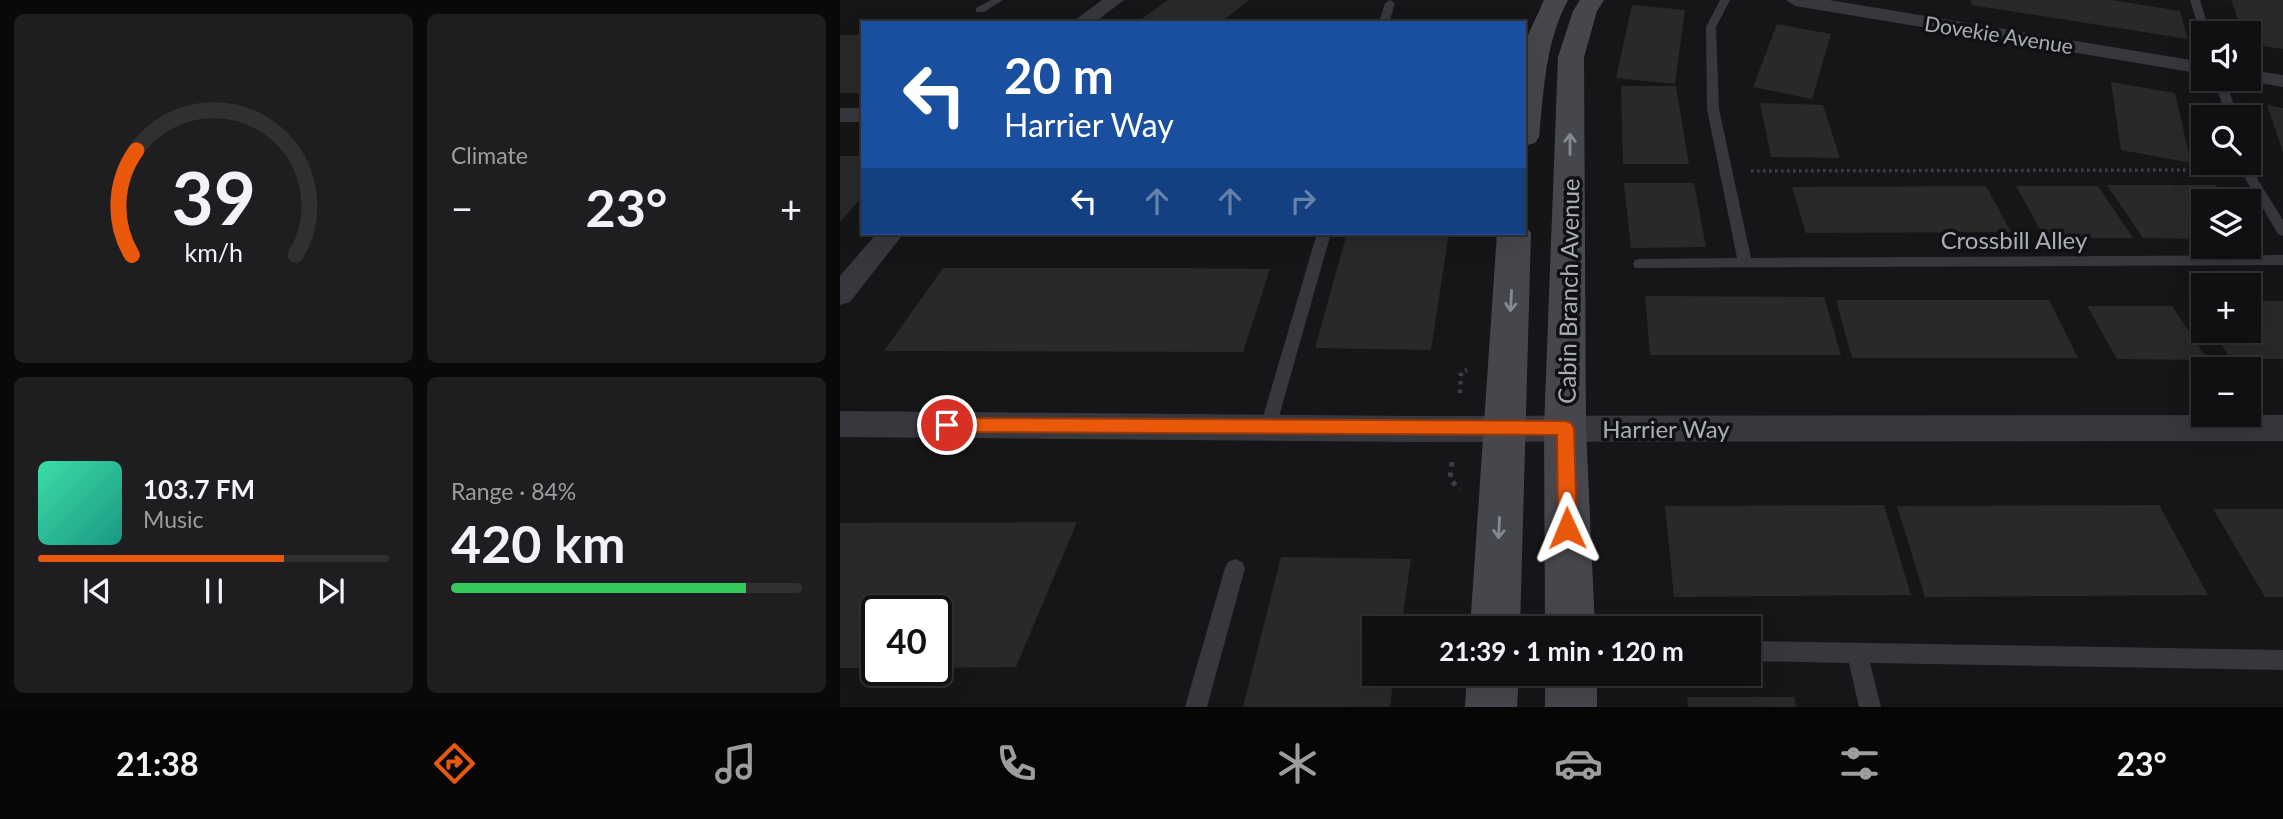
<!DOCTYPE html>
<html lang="en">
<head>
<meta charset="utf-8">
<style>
  body { margin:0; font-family:Lato,sans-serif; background:#1e1e20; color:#f1f3f6; height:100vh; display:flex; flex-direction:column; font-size:26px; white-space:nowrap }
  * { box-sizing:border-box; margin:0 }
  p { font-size:23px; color:#9c9d9f }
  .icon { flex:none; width:38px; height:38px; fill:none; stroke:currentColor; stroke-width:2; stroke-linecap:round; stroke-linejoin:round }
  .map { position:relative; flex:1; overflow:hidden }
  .sheet { display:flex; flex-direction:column; gap:14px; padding:14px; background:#09090a; width:840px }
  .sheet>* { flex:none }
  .guide { position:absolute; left:21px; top:21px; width:665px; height:214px; border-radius:0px; box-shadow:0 7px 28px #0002,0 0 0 2px #303032; background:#1a4fa0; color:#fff; overflow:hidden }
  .controls { position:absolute; left:1351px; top:21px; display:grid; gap:14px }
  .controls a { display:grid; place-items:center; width:70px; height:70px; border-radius:0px; background:#101012; box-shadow:0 7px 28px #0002,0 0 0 2px #303032; font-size:35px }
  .speed { position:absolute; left:21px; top:595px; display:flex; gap:14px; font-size:35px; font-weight:700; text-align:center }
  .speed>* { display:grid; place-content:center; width:91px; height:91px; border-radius:50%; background:#101012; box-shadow:0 7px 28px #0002,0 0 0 2px #303032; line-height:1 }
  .speed .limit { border:4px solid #111; border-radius:10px; background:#fff; color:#111 }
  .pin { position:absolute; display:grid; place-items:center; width:60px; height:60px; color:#fff; margin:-30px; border:4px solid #fff; border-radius:50%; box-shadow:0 2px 7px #0007 }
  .me { position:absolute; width:77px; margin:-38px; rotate:359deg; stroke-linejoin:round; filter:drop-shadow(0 0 5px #0008) }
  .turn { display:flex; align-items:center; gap:24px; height:147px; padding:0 28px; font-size:32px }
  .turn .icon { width:91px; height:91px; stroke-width:2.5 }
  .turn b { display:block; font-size:49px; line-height:60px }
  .lanes { display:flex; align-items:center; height:66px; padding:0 28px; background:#0003; justify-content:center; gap:35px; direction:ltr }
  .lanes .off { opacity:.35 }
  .big { font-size:52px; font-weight:700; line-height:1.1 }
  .sheet .tile { flex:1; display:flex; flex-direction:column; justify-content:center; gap:10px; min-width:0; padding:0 24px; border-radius:10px; background:#1e1e20 }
  .sheet .dial { align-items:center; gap:0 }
  .dial svg { height:182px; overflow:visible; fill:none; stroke:#303032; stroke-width:7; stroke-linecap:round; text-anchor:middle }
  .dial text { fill:#f1f3f6; stroke:none }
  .song { display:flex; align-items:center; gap:21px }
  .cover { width:84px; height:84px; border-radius:10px; background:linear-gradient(135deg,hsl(160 70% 55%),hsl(170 70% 35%)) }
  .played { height:7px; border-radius:4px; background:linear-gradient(90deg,#ea580c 70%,#303032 70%) }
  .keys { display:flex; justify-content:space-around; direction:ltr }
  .heat { display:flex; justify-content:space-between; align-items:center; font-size:38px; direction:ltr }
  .charge { height:10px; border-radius:5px; background:linear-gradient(90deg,#34c759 84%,#303032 0) }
  .sheet .tiles { flex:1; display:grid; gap:14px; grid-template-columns:repeat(2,1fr) }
  .trip { position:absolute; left:522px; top:616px; width:399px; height:70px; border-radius:0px; background:#101012; box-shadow:0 7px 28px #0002,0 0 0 2px #303032; font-weight:700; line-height:70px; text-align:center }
  .tab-bar { display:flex; height:112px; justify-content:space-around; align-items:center; background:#060607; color:#9c9d9f }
  .tab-bar .icon { width:49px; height:49px }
  .tab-bar .on { color:#ea580c }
  .tab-bar b { font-size:32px; color:#f1f3f6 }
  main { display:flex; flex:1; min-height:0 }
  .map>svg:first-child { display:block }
  .building { fill:#29292c }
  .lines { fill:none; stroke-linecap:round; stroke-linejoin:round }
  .path-far2 { stroke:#3d3f44; stroke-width:3.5; stroke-dasharray:2.5 3.5; stroke-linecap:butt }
  .path-far1 { stroke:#3d3f44; stroke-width:4.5; stroke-dasharray:3.5 5; stroke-linecap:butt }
  .path { stroke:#3d3f44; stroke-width:5; stroke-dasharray:4.5 6; stroke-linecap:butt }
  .lane { fill:#37383d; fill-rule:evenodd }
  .street { fill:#37383d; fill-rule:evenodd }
  .secondary { fill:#45474d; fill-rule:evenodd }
  .oneway { stroke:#858993 }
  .route { fill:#ea580c; stroke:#983908; stroke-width:2 }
  .labels { text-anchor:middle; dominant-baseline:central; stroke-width:7; stroke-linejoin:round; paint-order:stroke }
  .far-street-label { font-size:21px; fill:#a8adb8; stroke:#111113 }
  .street-label { font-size:24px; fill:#a8adb8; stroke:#111113 }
</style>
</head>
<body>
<main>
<section class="sheet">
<div class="tiles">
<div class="tile dial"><svg viewBox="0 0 100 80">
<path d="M14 69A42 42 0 1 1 86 69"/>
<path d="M14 69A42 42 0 0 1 16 23" stroke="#ea580c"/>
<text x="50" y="56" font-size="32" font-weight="700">39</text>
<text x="50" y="72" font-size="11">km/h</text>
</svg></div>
<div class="tile"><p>Climate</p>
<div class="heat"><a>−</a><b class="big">23°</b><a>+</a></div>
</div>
<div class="tile">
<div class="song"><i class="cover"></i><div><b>103.7 FM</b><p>Music</p></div></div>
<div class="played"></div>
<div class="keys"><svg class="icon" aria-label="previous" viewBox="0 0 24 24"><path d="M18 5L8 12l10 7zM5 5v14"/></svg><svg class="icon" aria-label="pause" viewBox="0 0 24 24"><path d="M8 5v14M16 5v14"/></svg><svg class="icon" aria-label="next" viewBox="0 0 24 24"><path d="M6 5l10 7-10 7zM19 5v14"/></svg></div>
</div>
<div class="tile"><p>Range · 84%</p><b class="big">420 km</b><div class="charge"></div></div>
</div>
</section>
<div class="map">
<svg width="1443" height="707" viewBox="0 0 1443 707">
  <rect width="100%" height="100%" fill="#161618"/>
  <path class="building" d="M328,0h81l-29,23h-84z
    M1131,0h141l68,11 8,28 -217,-34z
    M1391,0h52v49l-34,-5v-11h-6z
    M792,5l53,5 -10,74 -59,-6z
    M937,24l54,10 -19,65 -59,-12z
    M0,35h23v58h-23z
    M1271,82l64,11 16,70 -70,-13z
    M781,86h55l13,78h-66z
    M920,103l63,2 17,53 -69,-1z
    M1427,105l16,3v44z
    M0,156h23v40l-23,26z
    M784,183h70l12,64 -75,1z
    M1267,185h109l13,16h-26v38l-60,-1z
    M1146,186l25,46 -205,1 -14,-46z
    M1176,186h82l35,52h-88z
    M507,233h102l-18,117 -116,-2z
    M103,268h234l93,1 -27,83 -359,-1z
    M805,296l179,1 17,58h-191z
    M996,300h213l29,58h-226z
    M1351,301h12v18z
    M1409,301h34v58h-52l-19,-28h37z
    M1247,306h85l36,54 -91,-1z
    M1044,505l27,90 -237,2 -9,-91z
    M1319,505l49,90 -283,2 -28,-91z
    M1373,509h70v88h-18z
    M237,522l-61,145 -80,1v-57h-59v57h-37v-145z
    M441,557l130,2 -10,69h-27v46h20l-4,33h-147z
    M847,697h107l2,10h-108z"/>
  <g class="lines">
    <path class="path-far2" d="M911,171l447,-1"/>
    <path class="path-far1" d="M620,393l1,-21 6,-2"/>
    <path class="path" d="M612,462l-2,17 10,11"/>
    <path class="lane" d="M151,0h12l-19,12h-8v-4z
      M550,0l5,3 -6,20h-10l6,-20z
      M880,0h10l-14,27 3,82 32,149 532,-3v10l-648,3 -2,-4 2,-4 5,-1 97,-1 -30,-149 -1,-82z
      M1350,0h10l10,33h-7v3l-3,-3z
      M1374,79h11l13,38h-12z
      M1409,160l4,3 5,17 25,40v16l-5,-2 -32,-54 -5,-17h8z
      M477,233h14l-55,194 -2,5 -6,2 -6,-2 -2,-5z
      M395,559l7,3 3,6 -38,139h-22l40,-139 3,-6z
      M908,641l535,9v20l-413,-7 11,44h-22l-10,-44 -101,-2z"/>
    <path class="street" d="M262,0h22l-30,23h-23z
      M946,0h43l374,62v12l-408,-68z
      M1409,70l34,5v12l-41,-7 -2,-1h9z
      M0,108h23v14h-23z
      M37,233h27l-54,69 -10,3v-29z
      M0,411l575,5 868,-1v26l-868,1 -575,-5z"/>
    <path class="secondary" d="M704,0h24c-23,43 -24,90 -29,137l-4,6 -11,3v-102z
      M740,0h24l-7,11 -13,46 2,371 9,200h-50l-1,-200 14,-371 15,-46z
      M684,225l7,8 -11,395h-50l27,-395h27z
      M627,674h52l-2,33h-52z
      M705,674h52v33h-52z"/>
  </g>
  <defs><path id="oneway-shaft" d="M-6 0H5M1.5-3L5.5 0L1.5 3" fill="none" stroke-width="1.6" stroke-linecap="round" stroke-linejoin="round" transform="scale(1.75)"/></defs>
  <g class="oneway">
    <use href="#oneway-shaft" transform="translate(730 144) rotate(-90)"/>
    <use href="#oneway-shaft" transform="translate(671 301) rotate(93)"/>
    <use href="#oneway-shaft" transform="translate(659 528) rotate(93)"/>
  </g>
  <path class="route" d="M107,418l618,3 6,2 3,5 3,100 -3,6 -7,3 -6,-3 -3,-6 -1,-93 -610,-3 -6,-2 -2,-5 2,-5z"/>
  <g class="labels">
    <g class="far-street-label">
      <text transform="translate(1159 34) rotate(9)">Dovekie Avenue</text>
    </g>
    <g class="street-label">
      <text x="1174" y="239">Crossbill Alley</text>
      <text transform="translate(728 291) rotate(-89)">Cabin Branch Avenue</text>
      <text x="826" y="428">Harrier Way</text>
    </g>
  </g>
</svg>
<div class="controls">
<a><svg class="icon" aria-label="sound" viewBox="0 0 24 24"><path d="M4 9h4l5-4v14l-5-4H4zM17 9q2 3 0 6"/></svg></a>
<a><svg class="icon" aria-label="search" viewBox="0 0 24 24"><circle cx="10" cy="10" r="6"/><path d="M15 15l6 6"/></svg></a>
<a><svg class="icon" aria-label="layers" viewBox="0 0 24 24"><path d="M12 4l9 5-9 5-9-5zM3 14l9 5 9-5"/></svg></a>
<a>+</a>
<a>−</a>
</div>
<div class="speed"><div class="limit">40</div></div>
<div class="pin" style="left:107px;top:425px;background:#d93025"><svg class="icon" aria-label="arrive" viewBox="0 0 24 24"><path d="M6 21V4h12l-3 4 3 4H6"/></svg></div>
<svg class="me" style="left:727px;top:528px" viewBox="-20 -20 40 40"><path d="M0-17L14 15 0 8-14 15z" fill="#ea580c" stroke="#fff" stroke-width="4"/></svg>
<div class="trip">21:39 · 1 min · 120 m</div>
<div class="guide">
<div class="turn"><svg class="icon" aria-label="left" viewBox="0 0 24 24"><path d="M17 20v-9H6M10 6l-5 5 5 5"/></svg><div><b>20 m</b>Harrier Way</div></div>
<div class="lanes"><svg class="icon" aria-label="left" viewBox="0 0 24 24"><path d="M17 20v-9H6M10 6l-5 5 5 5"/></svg><svg class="icon off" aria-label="ahead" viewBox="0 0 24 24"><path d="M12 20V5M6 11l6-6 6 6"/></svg><svg class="icon off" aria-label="ahead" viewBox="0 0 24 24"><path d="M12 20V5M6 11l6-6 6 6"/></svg><svg class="icon off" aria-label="right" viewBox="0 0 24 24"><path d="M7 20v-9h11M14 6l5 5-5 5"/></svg></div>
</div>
</div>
</main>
<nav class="tab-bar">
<b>21:38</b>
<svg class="icon on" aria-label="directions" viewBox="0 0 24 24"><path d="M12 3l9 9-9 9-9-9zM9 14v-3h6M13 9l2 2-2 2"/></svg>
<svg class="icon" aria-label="music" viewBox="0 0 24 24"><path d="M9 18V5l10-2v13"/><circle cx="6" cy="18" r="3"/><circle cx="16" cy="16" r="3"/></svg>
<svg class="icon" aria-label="phone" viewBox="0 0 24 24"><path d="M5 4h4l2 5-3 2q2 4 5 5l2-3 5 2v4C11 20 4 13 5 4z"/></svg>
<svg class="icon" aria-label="climate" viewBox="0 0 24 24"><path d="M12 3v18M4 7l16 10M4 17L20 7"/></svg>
<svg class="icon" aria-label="car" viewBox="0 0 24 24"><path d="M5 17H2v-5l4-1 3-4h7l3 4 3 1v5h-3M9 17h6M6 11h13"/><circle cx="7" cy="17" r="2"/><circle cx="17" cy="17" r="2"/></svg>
<svg class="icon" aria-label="filters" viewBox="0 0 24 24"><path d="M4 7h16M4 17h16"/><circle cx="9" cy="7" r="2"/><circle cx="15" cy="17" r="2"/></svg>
<b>23°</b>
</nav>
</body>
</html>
